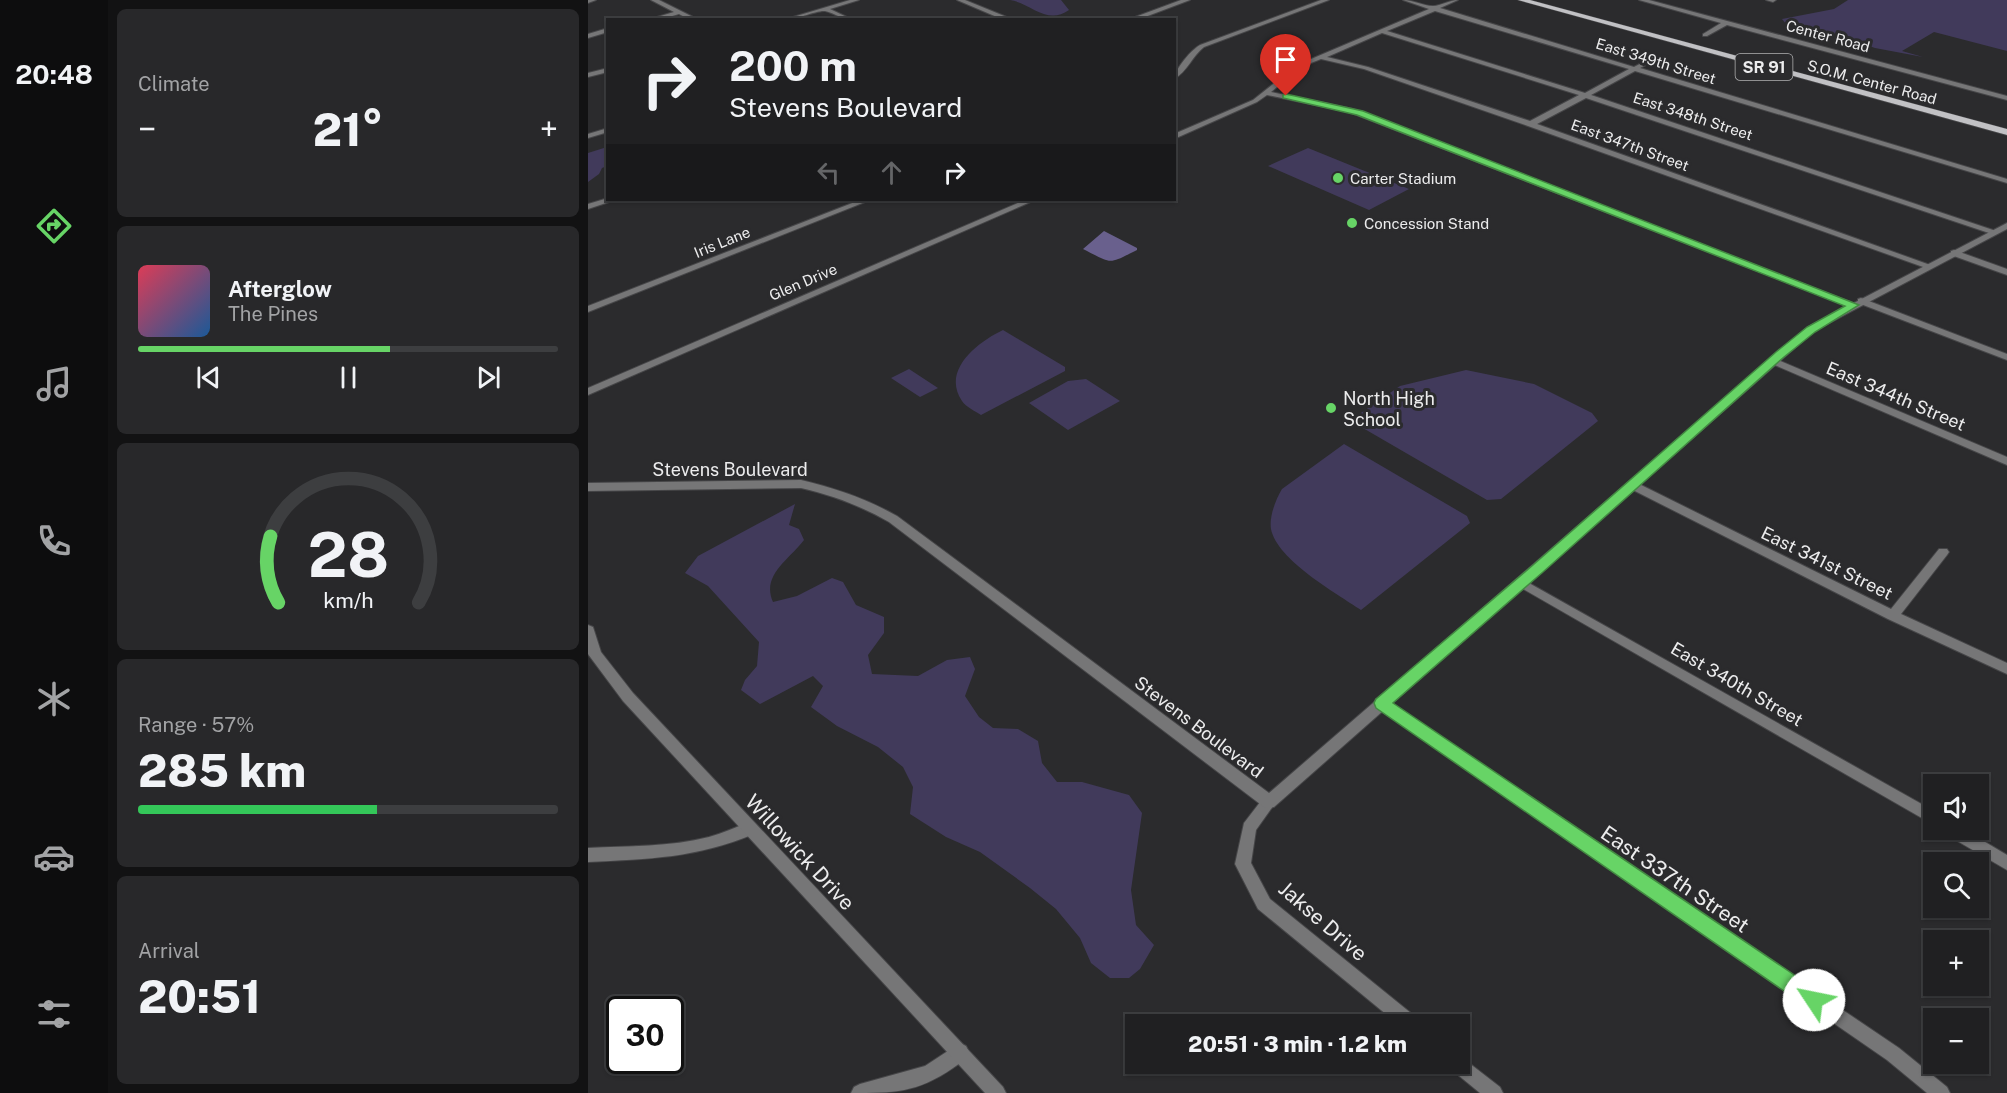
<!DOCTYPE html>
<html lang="en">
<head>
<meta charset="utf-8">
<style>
  body { margin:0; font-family:"Public Sans",sans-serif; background:#28282a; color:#f1f3f6; height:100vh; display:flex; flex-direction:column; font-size:22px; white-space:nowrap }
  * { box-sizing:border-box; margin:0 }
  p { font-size:20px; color:#a2a3a5 }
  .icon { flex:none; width:33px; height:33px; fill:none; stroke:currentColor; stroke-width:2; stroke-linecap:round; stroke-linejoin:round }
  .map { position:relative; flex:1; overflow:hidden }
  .drawer { display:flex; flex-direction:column; gap:9px; padding:9px; background:#121213; width:480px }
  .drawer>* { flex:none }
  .guide { position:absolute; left:18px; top:18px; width:570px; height:183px; border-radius:0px; box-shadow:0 2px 4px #0004,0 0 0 2px #3d3e40; background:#202022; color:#f1f3f6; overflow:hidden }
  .controls { position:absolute; left:1335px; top:774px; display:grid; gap:12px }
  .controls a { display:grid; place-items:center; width:66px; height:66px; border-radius:0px; background:#202022; box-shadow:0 2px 4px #0004,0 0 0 2px #3d3e40; font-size:30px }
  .speed { position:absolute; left:18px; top:996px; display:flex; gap:12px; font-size:30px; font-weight:700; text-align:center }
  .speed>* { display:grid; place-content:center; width:78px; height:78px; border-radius:50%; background:#202022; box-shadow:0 2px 4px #0004,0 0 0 2px #3d3e40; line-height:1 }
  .speed .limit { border:3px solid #111; border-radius:9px; background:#fff; color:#111 }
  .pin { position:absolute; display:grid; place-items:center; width:51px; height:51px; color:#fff; margin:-62px -26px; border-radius:50% 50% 50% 0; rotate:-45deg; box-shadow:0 0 6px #0007 }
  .pin .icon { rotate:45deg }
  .me { position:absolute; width:66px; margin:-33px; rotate:304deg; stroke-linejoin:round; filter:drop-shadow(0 0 4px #0008) }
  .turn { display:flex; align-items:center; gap:21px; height:126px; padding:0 24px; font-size:27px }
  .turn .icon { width:78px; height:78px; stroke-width:2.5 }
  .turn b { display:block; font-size:42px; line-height:51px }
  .lanes { display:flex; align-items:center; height:57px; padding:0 24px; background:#0003; justify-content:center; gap:30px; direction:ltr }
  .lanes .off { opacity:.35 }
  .big { font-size:45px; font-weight:800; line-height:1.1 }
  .drawer .widget { flex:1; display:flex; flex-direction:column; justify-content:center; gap:9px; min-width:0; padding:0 21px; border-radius:9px; background:#28282a }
  .drawer .dial { align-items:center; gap:0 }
  .dial svg { height:156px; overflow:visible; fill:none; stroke:#3d3e40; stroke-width:7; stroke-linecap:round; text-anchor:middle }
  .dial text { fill:#f1f3f6; stroke:none }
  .song { display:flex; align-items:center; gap:18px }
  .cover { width:72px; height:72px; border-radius:9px; background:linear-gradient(135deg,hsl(350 70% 55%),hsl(210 70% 35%)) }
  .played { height:6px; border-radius:3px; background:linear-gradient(90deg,#67d466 60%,#3d3e40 60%) }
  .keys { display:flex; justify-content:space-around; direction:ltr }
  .heat { display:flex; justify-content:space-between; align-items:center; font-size:33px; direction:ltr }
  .charge { height:9px; border-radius:4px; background:linear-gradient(90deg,#34c759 57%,#3d3e40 0) }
  .trip { position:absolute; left:537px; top:1014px; width:345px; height:60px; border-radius:0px; background:#202022; box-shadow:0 2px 4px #0004,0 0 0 2px #3d3e40; font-weight:800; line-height:60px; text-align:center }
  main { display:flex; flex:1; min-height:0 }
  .tabs { display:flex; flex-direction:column; width:108px; justify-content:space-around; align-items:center; background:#0d0d0e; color:#a2a3a5 }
  .tabs .icon { width:42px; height:42px }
  .tabs .selected { color:#67d466 }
  .tabs b { font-size:27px; color:#f1f3f6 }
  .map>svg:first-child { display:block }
  .green { fill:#413a5b }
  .water { fill:#69608d }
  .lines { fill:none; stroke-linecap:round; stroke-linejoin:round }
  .minor-casing { stroke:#464648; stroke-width:2 }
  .tertiary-casing { stroke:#464648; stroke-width:2 }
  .primary-casing { stroke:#464648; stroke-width:1 }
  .minor { fill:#767677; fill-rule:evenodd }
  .tertiary { fill:#767677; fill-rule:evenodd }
  .primary { fill:#c1c1c4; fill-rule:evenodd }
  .route { fill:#67d466; stroke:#438a42; stroke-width:1.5 }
  .poi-dot { fill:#67d466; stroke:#2b2b2d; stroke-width:2 }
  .labels { text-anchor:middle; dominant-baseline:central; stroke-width:6; stroke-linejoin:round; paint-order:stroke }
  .far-street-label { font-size:15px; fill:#ececed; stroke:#2b2b2d }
  .far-poi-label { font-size:15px; fill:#ececed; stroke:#2b2b2d; text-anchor:start }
  .shield { fill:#2b2b2d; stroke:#b2b2b3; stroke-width:1.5 }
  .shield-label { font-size:16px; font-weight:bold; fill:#ececed }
  .street-label { font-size:18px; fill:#ececed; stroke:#2b2b2d }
  .poi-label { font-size:18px; fill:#ececed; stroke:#2b2b2d; text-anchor:start }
  .near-street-label { font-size:21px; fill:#ececed; stroke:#2b2b2d }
</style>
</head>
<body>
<main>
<nav class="tabs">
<b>20:48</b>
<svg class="icon selected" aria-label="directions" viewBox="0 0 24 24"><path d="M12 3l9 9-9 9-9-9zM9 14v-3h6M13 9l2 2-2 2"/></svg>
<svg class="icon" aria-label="music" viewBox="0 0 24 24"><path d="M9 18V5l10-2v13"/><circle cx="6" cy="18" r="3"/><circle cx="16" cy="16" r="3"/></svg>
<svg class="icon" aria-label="phone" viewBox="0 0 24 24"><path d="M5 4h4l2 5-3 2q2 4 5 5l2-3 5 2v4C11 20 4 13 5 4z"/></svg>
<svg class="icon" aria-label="climate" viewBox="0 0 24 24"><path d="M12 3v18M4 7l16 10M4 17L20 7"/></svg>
<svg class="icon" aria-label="car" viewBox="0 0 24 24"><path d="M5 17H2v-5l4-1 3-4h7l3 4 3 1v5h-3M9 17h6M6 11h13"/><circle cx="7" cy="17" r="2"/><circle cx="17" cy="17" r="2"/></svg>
<svg class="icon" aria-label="filters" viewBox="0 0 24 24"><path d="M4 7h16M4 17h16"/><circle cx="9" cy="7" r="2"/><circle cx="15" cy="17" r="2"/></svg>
</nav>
<section class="drawer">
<div class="widget"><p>Climate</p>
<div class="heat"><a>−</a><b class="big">21°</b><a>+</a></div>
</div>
<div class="widget">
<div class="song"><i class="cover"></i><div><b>Afterglow</b><p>The Pines</p></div></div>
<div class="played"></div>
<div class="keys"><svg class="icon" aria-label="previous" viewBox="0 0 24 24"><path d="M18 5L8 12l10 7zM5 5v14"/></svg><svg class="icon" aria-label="pause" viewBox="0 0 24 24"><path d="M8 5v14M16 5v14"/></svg><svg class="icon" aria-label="next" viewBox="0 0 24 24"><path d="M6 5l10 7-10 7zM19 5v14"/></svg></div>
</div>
<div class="widget dial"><svg viewBox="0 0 100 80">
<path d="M14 69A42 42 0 1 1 86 69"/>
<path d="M14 69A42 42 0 0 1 10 35" stroke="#67d466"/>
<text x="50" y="56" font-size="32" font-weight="700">28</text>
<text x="50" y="72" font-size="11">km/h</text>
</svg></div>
<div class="widget"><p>Range · 57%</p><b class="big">285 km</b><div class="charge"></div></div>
<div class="widget"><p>Arrival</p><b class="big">20:51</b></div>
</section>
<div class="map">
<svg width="1419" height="1093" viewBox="0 0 1419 1093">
  <rect width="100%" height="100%" fill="#2b2b2d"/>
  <path class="green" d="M422,0h51l8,10c-22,16 -38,-7 -59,-10z
    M1260,0h159v51l-73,-19 -32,19 21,6 -48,-9 -44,-15 -45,-9 -4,-5 52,-10z
    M19,147v19l-5,2 -3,6 -11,8v-29z
    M720,148l101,41 -40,21 -101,-44z
    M415,330l62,37v4l-84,44c-6,-4 -15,-8 -19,-14 -21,-31 16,-59 41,-71z
    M321,369l29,19 -18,9 -29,-19z
    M878,370l68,14 58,29 6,8 -97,78 -14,1 -131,-76 2,-9 42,-29z
    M498,379l34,22 -52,29 -39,-27 39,-22z
    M756,444l123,72 3,7 -109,87c-25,-17 -84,-50 -90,-81 -2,-13 5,-30 11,-40z
    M207,504l-6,21 10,4 5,11c-15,20 -43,35 -31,62l24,-6 35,-18 11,4 13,23 28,12v16l-16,22 4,19 46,2 29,-16 23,-3 5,12 -10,27 14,21 14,11 25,1 20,12 4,22 15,19h25l47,13 13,18 -11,77 5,35 18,20 -14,24 -11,9h-19l-19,-15 -11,-25 -24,-29 -26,-21 -50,-36 -34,-15 -36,-23 3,-27 -10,-20 -25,-20 -41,-21 -26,-19 12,-21 -10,-10 -53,28 -19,-14 4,-10 12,-14 2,-24 -51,-56 -23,-13 13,-17z"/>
  <path class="water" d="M516,231l33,17v2c-30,15 -24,14 -54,-1z"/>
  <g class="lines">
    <defs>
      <path id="minor" d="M0,0h8l-8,3z
        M63,0h8l40,20h-9l-11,-6 -20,6h-12l27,-8z
        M262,0h9l-29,9 23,11c-11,0 -18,-7 -28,-9 -8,-1 -29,9 -42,9z
        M369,0h8l49,20h-10z
        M593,0h9l-53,20h-10z
        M733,0h8l-125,47c-12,9 -16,24 -30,32 1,-10 17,-29 26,-34z
        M815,0c11,0 20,6 30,6 8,0 16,-6 25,-6l-18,8 194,59 21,-11h4v2l-19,10 367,111v4l-372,-112 -44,24 408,137 -7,2 -406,-136 -49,26 396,142 -4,3 -3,-1 -398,-142 -164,-57 -43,-10 -20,8 -30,25 82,17 505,196 -2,2h-6l-501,-195 -82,-17 -10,7 -83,37v-5l79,-34 44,-35 132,-56zM847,11l194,58 -44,24 -198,-62zM794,33l197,62 -49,26 -162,-54 -41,-10z
        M1051,0h10l358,96v4l-280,-75 -20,11h-4v-2l18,-11z
        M1178,0h10l-3,2z
        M20,28v4l-20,6v-4z
        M20,68v4l-20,5v-4z
        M20,128v4l-20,6v-4z
        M20,198l7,2 -27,9v-5z
        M272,200h10l-282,112v-6z
        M437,200h10l-447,195v-7z
        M1366,250l53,19v6l-56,-20v-4z
        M1273,298l146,56v6l-149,-57v-4z
        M1185,358l234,99v8l-237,-102v-4z
        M1045,481l258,128 48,-60h8l2,3 -2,3 -46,59 106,49v11l-119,-55 -259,-131 -2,-3z
        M934,579l412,232v14l-416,-239 -2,-3 2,-3z
        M793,698l518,350 48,39 3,6h-23l-40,-33 -511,-353 -2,-4 2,-4z
        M681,796l5,1 2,5 -20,28 -5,33 19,36 147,119 3,6h-22l-140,-115 -23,-45 9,-41 20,-26z
        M161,822l5,2 3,5 -3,5c-58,24 -104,25 -166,28v-14c40,-2 82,-1 121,-11 14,-4 27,-10 40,-15z
        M1356,830h21l42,25v15l-60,-35z
        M372,1043l6,3 3,6c-3,8 -9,11 -16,16 -36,25 -60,25 -102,25l3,-6 6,-3 65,-18z
        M872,1056l40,31 3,6h-23l-28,-23 -3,-6h11z"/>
      <path id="tertiary" d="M1419,223v6l-193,102 -540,476 -5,1 -5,-1 -375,-285c-28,-16 -57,-27 -88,-34l-213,3v-8l213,-3c34,8 66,19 96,36l372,277 539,-466z
        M0,625l5,2 8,25 32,41 370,394 3,6h-21l-362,-392 -35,-47z"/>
      <path id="primary" d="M930,0h12l477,129v6z"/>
    </defs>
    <use href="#minor" class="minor-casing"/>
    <use href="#tertiary" class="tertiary-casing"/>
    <use href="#primary" class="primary-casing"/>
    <use href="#minor" class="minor"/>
    <use href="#tertiary" class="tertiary"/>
    <use href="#primary" class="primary"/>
  </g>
  <path class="route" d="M698,94l77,17 496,194 -44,27 -31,25 -241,215 -150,131 428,290 3,7 -3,7 -7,3 -7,-3 -431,-299 -2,-5 2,-4 157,-134 243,-213 31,-25 38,-21 -488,-191 -74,-17v-3z"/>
  <g class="poi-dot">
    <circle cx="750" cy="178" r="6"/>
    <circle cx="764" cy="223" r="6"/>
    <circle cx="743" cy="408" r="6"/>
  </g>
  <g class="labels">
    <g class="far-street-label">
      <text transform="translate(1240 36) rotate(15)">Center Road</text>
      <text transform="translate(1068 61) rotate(17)">East 349th Street</text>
      <text transform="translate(1284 82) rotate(15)">S.O.M. Center Road</text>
      <text transform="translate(1105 116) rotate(18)">East 348th Street</text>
      <text transform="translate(1042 145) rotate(20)">East 347th Street</text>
      <text transform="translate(134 242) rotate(-22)">Iris Lane</text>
      <text transform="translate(215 282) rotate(-23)">Glen Drive</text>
    </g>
    <g class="far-poi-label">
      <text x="762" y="178">Carter Stadium</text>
      <text x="776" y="223">Concession Stand</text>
    </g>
    <rect class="shield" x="1147.5" y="54" width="57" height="26" rx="4.5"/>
    <g class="shield-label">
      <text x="1176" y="67">SR 91</text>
    </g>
    <g class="street-label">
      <text transform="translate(1308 396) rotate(23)">East 344th Street</text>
      <text x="142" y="469">Stevens Boulevard</text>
      <text transform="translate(1239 563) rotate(26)">East 341st Street</text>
      <text transform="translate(1149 684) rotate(30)">East 340th Street</text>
      <text transform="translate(611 727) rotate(37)">Stevens Boulevard</text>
    </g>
    <g class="poi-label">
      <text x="755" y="398">North High<tspan x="755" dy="21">School</tspan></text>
    </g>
    <g class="near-street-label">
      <text transform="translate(212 852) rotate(47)">Willowick Drive</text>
      <text transform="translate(1087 879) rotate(34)">East 337th Street</text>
      <text transform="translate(735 921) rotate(41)">Jakse Drive</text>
    </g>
  </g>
</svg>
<div class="controls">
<a><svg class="icon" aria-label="sound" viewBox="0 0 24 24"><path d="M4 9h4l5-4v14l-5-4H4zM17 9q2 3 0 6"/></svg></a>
<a><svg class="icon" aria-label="search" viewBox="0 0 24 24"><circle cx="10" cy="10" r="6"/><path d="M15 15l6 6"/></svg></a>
<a>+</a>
<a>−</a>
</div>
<div class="speed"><div class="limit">30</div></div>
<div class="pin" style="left:698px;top:96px;background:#d93025"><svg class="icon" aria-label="arrive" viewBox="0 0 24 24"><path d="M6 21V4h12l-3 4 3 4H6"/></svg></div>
<svg class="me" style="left:1226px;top:1000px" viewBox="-20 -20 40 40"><circle r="19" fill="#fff"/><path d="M0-13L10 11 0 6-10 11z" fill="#67d466"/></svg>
<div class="trip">20:51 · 3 min · 1.2 km</div>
<div class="guide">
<div class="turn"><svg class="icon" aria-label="right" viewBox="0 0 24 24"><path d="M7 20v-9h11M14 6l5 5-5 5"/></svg><div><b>200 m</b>Stevens Boulevard</div></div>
<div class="lanes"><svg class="icon off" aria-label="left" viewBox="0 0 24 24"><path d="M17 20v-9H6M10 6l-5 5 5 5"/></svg><svg class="icon off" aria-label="ahead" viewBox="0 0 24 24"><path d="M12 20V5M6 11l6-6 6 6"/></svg><svg class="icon" aria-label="right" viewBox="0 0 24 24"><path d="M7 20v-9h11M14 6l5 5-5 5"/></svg></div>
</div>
</div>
</main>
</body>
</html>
